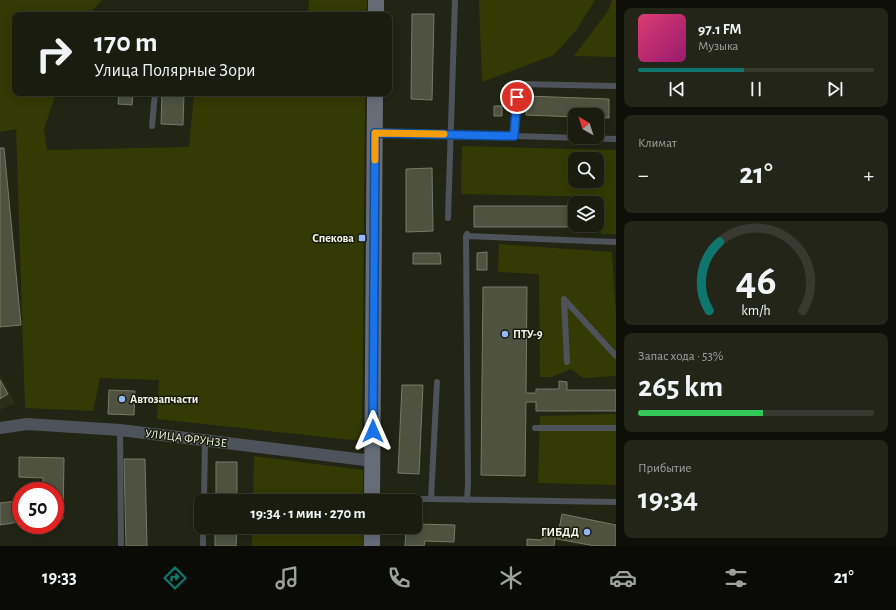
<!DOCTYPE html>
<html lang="ru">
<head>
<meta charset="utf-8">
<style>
  body { margin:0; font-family:"Alegreya Sans",sans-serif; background:#232518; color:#f1f3f6; height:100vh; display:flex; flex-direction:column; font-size:15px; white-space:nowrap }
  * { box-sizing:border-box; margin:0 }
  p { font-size:13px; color:#9fa19e }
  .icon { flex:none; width:22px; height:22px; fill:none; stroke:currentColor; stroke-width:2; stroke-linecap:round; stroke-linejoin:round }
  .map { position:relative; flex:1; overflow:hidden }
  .sheet { display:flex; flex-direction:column; gap:8px; padding:8px; background:#0e0f08; width:280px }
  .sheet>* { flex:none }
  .top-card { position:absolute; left:12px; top:12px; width:380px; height:84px; border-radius:8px; box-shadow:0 2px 10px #0003,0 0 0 1px #383a2f; background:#1a1c0f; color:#f1f3f6; overflow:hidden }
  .needle { width:26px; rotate:321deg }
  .tools { position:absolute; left:568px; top:108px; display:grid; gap:8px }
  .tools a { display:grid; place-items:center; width:36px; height:36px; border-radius:8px; background:#1a1c0f; box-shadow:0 2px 10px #0003,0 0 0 1px #383a2f; font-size:20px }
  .speed { position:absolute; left:12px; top:482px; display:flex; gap:8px; font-size:20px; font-weight:700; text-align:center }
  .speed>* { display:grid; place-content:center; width:52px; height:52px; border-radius:50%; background:#1a1c0f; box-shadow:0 2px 10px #0003,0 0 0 1px #383a2f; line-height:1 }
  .speed .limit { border:6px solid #d22; background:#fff; color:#111 }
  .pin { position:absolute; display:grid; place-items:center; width:34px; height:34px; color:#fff; margin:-17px; border:2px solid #fff; border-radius:50%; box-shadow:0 1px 4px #0007 }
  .me { position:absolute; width:44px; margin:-22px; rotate:0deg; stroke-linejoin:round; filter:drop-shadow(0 0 3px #0008) }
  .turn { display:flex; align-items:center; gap:14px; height:84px; padding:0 16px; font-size:18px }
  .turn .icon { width:52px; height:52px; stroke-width:2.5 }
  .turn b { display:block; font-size:28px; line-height:34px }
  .big { font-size:30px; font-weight:700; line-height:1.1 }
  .sheet .card { flex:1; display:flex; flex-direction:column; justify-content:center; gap:6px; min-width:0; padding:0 14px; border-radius:8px; background:#232518 }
  .sheet .dial { align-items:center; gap:0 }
  .dial svg { height:104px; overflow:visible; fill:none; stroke:#383a2f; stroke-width:7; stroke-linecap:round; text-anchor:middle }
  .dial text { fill:#f1f3f6; stroke:none }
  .song { display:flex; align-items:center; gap:12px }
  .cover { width:48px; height:48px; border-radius:6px; background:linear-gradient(135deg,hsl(340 70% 55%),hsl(320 70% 35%)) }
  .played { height:4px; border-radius:2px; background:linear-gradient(90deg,#0f766e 45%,#383a2f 45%) }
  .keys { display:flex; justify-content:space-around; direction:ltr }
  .heat { display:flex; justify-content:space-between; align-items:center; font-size:22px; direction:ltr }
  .charge { height:6px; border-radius:3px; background:linear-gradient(90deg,#34c759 53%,#383a2f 0) }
  .trip { position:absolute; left:194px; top:494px; width:228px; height:40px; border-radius:8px; background:#1a1c0f; box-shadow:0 2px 10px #0003,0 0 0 1px #383a2f; font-weight:700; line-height:40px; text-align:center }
  .tabs { display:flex; height:64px; justify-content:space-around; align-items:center; background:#0a0b06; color:#9fa19e }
  .tabs .icon { width:28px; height:28px }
  .tabs .active { color:#0f766e }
  .tabs b { font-size:18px; color:#f1f3f6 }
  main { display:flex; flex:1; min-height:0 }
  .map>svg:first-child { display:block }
  .built { fill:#2b2f17 }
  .green { fill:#343a03; fill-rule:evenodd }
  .building { fill:#4e523f; stroke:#767a66 }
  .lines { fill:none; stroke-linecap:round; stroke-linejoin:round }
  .lane { stroke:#4e525a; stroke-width:6 }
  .street { stroke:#4e525a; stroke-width:12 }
  .secondary { stroke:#666d79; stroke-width:16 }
  .route-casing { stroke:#114b97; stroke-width:10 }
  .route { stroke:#1a73e8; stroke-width:7 }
  .slow { stroke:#f59e0b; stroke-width:7 }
  .poi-dot { fill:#93b7fd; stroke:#191c0b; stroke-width:1.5 }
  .labels { text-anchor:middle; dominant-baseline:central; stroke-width:3; stroke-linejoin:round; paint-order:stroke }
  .poi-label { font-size:12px; font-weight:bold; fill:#f2f4e9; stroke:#191c0b; text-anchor:end }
  .street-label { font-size:12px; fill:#f2f4e9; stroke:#191c0b }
</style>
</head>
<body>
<main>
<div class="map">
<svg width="616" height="546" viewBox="0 0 616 546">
  <rect width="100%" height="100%" fill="#222514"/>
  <path class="built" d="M0,375l15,28 -15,7z"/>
  <path class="green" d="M0,0h102l-14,15h-73v78h41l-12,36 3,21 142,-3 5,-54h171l-3,348 -205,-22 2,-39 -59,-2 -7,33 -68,-3 -9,-279 -16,3z
    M309,0h58l-1,15h-58z
    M479,0h116l-18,29 -23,26 -72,27z
    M612,0h4v57l-42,-1 34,-45z
    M462,146l154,4v84h-15v-37l-140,-3zM575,159h22v22h-22z
    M499,244l113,8 4,63v61l-33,2 -12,-9 -19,8h-12l-1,-103 -41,-2z
    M616,414v71l-78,-2 2,-67z
    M254,456l109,14v31h-110z
    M252,527h111l1,19h-112z"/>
  <path class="building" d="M412,14h22l-2,86 -21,-1z
    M119,93h14l-1,12 -14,-1z
    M162,93h22l-1,32 -22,-1z
    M526,96l83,3v19l-12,-1v-2h-22v2l-49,-2z
    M494,106h8v10h-8z
    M0,148h4l17,177 -21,2z
    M432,168l1,63 -27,1v-63z
    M474,206h101v19h21v2h-122z
    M487,252v18h-10v-17z
    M413,253h27l1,11h-28z
    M483,287h44l-1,106h10v-4h23v-8l8,1v8h49v21h-80v-9h-10l-1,74 -44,-1z
    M0,380l8,14 -8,5z
    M402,385h21l-4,89 -21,-1z
    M109,390l26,1 -1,24 -26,-1z
    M19,457l45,1 -1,61 -8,-1v-27h-12v-13l-24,-1z
    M124,459h21l2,87h-21z
    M216,462h21v39h-21z
    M17,501l2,21 -19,3v-22z
    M562,514l54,11v21h-21l-38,-7z
    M415,524l40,1 -1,17 -29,-1 -1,5h-19l1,-19h9z
    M215,527h22l-1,19h-21z
    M544,532l12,1 -2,13h-27v-7l15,1z"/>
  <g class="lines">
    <path class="lane" d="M152,126l3,-33
      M375,133l139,3 4,-52 98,2
      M514,136l102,3
      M448,218l7,-218
      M467,234l-1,2 150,6
      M466,236l2,248 -1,16
      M567,362l-3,-63 52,57
      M535,428h81
      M120,430l1,116
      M372,499h59l185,3
      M431,499l6,-117
      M204,501l1,-60
      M203,546v-19"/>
    <path class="street" d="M0,428l27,-4 93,6 253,31"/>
    <path class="secondary" d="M376,15v-15
      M372,501l3,-408
      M372,546v-19"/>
  </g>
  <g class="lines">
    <defs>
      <path id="route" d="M373,431l2,-298 139,3 3,-39"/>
    </defs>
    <use href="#route" class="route-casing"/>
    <use href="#route" class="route"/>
    <path class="slow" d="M375,160v-27l69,1"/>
  </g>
  <g class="poi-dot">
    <rect x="358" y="234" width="8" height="8" rx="2"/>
    <circle cx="505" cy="334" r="4"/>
    <circle cx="122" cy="399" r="4"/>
    <circle cx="587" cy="532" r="4"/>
  </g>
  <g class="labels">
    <g class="poi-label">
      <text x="354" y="238">Спекова</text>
      <text x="513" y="334" text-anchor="start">ПТУ-9</text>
      <text x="130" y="399" text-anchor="start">Автозапчасти</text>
      <text x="579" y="532">ГИБДД</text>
    </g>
    <g class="street-label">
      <text transform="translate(186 438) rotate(7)">УЛИЦА ФРУНЗЕ</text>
    </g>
  </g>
</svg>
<div class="tools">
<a><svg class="needle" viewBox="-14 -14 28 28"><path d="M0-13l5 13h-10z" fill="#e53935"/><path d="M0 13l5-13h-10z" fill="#9fa19e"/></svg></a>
<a><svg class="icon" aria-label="search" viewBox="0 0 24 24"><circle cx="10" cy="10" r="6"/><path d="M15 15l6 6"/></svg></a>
<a><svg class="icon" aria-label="layers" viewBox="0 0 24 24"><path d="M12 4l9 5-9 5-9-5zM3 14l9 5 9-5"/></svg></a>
</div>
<div class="speed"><div class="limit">50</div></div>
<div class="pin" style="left:517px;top:97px;background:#d93025"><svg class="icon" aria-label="arrive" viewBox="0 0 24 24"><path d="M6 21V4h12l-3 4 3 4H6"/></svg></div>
<svg class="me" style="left:373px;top:431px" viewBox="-20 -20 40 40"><path d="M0-17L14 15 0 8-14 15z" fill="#1a73e8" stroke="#fff" stroke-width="4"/></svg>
<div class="trip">19:34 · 1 мин · 270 m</div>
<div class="top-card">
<div class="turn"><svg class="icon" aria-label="right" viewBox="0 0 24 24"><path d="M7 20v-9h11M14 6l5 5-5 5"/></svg><div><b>170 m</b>Улица Полярные Зори</div></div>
</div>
</div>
<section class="sheet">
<div class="card">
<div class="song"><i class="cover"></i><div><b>97.1 FM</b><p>Музыка</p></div></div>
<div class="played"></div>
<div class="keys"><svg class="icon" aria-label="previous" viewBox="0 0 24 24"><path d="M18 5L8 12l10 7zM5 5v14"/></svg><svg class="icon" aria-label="pause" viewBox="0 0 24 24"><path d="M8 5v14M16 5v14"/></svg><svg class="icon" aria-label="next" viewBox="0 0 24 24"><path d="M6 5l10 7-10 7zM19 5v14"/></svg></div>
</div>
<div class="card"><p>Климат</p>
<div class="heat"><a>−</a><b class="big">21°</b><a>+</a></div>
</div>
<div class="card dial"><svg viewBox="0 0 100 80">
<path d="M14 69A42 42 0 1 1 86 69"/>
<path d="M14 69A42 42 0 0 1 22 16" stroke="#0f766e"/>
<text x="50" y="56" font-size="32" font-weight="700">46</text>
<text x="50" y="72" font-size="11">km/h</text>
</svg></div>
<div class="card"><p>Запас хода · 53%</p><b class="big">265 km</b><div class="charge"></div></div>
<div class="card"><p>Прибытие</p><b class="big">19:34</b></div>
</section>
</main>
<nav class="tabs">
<b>19:33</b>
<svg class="icon active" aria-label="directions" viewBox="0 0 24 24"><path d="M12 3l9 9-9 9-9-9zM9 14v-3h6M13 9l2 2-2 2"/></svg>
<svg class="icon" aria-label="music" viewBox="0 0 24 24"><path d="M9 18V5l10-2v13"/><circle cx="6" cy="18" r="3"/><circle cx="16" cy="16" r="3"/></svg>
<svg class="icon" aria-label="phone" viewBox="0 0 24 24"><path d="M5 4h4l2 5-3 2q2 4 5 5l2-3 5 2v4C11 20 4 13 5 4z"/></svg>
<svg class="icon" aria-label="climate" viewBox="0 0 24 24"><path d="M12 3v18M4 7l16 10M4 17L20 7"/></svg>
<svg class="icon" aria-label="car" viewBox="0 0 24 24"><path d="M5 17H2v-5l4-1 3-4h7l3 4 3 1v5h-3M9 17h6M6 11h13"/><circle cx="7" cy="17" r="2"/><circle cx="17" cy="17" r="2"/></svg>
<svg class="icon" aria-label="filters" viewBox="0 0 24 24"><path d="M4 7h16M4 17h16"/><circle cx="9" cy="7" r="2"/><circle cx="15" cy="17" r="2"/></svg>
<b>21°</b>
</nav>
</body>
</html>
